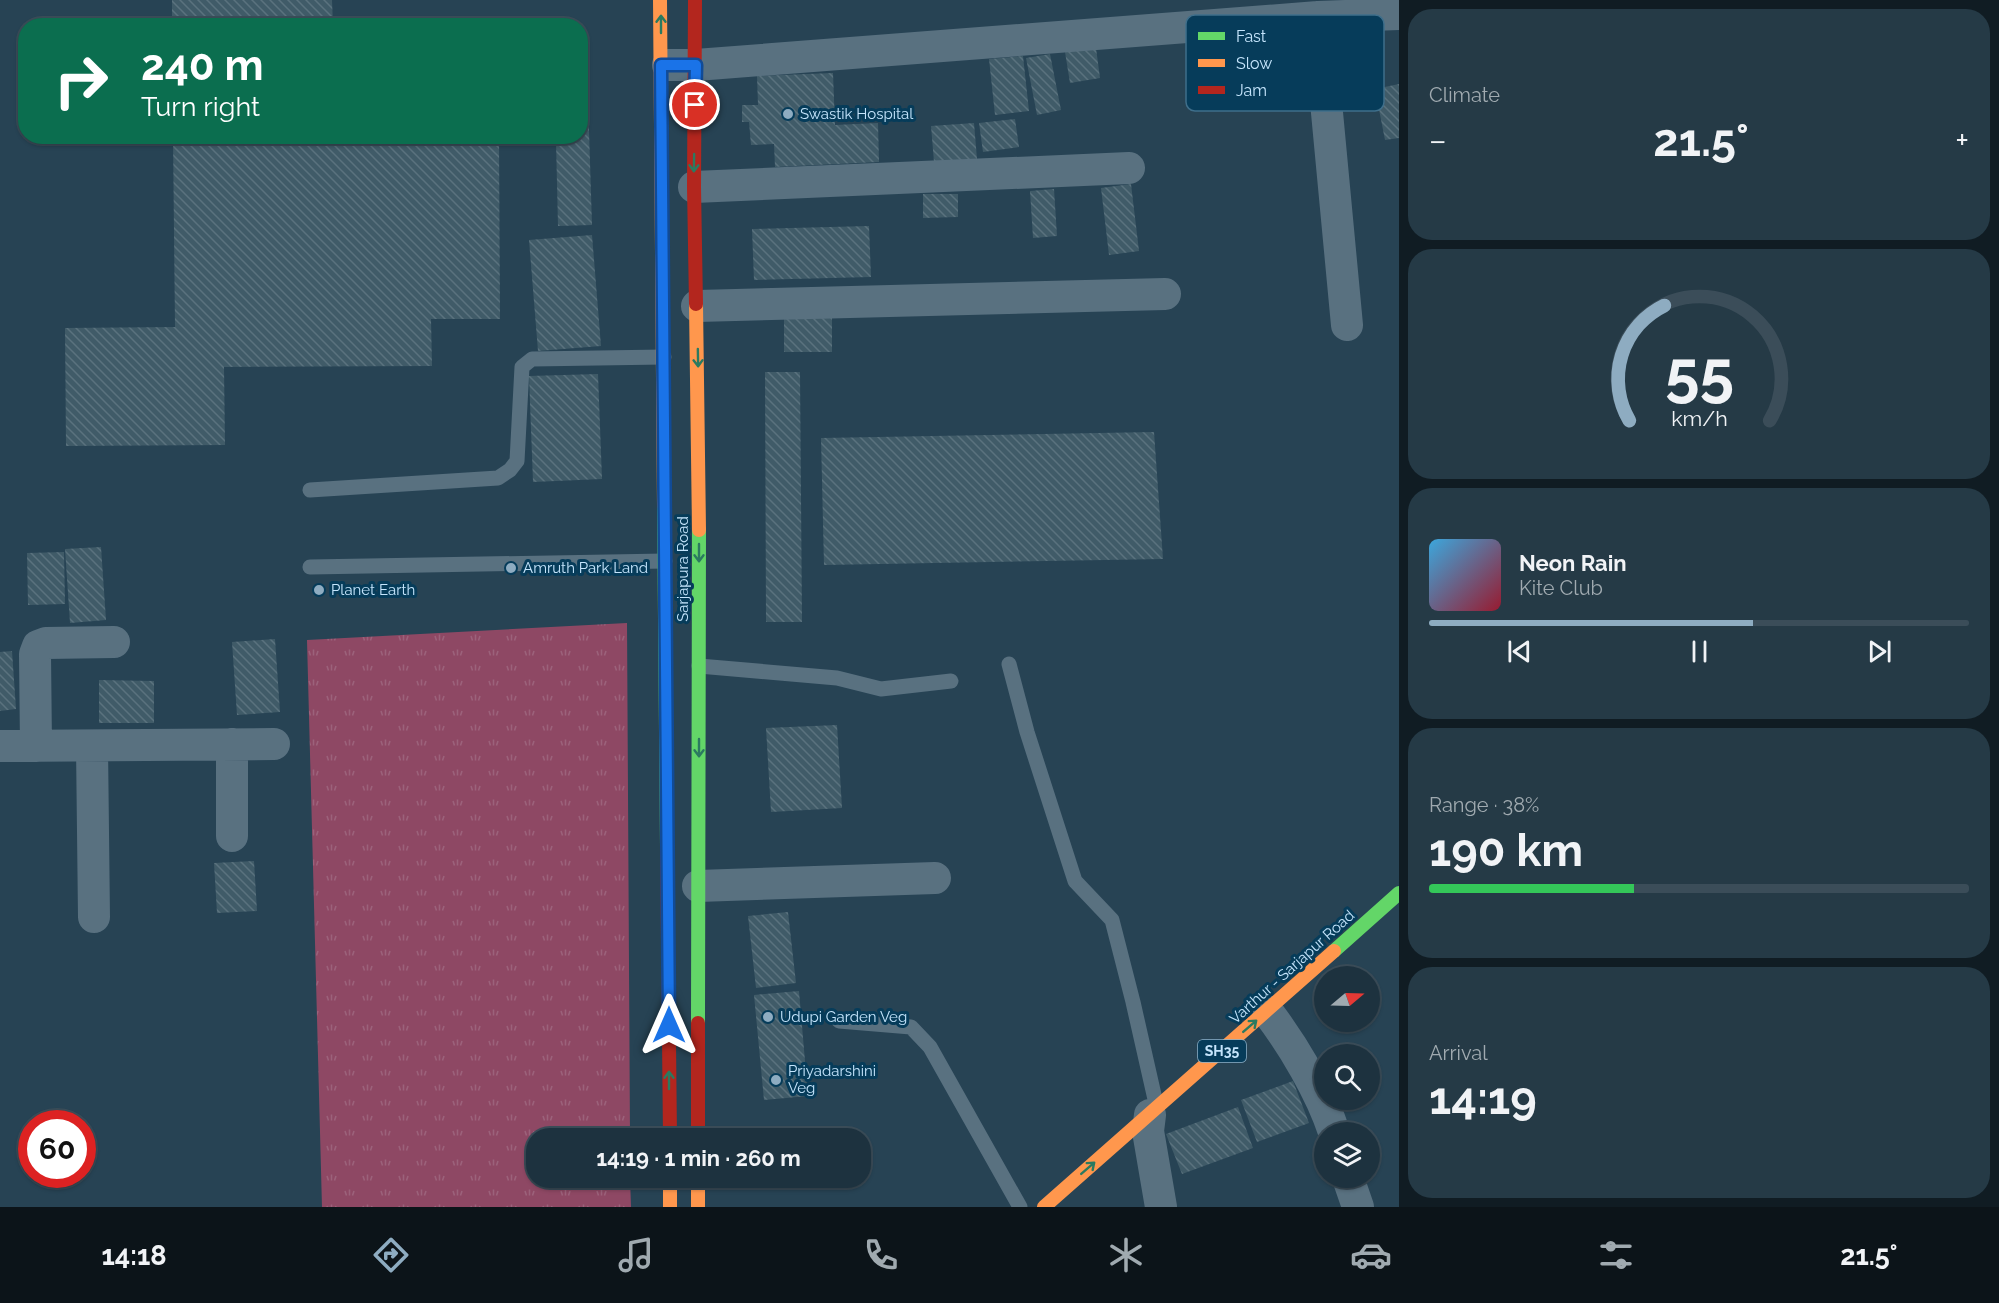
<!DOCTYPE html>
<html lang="en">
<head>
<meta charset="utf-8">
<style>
  body { margin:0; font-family:Raleway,sans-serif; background:#253a46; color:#f1f3f6; height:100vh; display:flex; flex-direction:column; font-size:22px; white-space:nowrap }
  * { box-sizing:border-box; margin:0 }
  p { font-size:20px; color:#a0aab0 }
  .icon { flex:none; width:33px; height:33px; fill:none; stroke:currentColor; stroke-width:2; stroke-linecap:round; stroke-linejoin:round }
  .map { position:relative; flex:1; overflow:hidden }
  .sheet { display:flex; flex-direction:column; gap:9px; padding:9px; background:#101c23; width:600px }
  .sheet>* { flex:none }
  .guide { position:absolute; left:18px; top:18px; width:570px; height:126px; border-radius:24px; box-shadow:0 2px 4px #0004,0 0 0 2px #3b4d59; background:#0b6e4f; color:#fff; overflow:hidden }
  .needle { width:39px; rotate:71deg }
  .buttons { position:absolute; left:1314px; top:966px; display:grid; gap:12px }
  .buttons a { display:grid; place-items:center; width:66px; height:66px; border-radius:50%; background:#1d323f; box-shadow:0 2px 4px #0004,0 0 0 2px #3b4d59; font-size:30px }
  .speed { position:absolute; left:18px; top:1110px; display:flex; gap:12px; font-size:30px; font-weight:700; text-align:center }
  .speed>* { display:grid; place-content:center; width:78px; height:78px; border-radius:50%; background:#1d323f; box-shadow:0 2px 4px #0004,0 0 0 2px #3b4d59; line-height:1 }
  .speed .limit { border:9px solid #d22; background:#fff; color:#111 }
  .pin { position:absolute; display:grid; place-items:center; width:51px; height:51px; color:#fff; margin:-26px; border:3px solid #fff; border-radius:50%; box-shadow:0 2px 6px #0007 }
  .me { position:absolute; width:66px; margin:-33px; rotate:0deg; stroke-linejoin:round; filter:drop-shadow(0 0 4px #0008) }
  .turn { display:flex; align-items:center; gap:21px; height:126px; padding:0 24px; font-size:27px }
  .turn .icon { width:78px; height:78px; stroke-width:2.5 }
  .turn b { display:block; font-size:42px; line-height:51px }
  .big { font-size:45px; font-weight:700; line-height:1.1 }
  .sheet .card { flex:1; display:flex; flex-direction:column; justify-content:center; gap:9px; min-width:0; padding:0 21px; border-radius:24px; background:#253a46 }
  .sheet .dial { align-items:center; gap:0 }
  .dial svg { height:156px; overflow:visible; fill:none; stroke:#3b4d59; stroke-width:7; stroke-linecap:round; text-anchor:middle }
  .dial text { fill:#f1f3f6; stroke:none }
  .song { display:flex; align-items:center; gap:18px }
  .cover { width:72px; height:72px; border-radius:9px; background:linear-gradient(135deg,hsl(200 70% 55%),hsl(350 70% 35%)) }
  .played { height:6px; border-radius:3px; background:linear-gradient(90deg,#8eacc1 60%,#3b4d59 60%) }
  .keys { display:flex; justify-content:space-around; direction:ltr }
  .heat { display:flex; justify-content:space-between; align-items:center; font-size:33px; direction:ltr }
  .charge { height:9px; border-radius:4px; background:linear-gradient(90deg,#34c759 38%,#3b4d59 0) }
  .trip { position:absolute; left:526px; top:1128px; width:345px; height:60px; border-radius:24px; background:#1d323f; box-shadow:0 2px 4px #0004,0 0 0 2px #3b4d59; font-weight:700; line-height:60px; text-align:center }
  .menu { display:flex; height:96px; justify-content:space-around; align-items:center; background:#0c1419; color:#a0aab0 }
  .menu .icon { width:42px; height:42px }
  .menu .active { color:#8eacc1 }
  .menu b { font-size:27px; color:#f1f3f6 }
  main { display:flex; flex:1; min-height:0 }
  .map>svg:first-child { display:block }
  .grass { fill:url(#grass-tufts) }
  .building { fill:url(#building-back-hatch) }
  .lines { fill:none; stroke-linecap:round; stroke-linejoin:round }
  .lane { stroke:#597180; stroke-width:15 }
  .street { stroke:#597180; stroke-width:32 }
  .fast { stroke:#63d668; stroke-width:14 }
  .slow { stroke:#ff974d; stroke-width:14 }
  .jam { stroke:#b3261e; stroke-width:14 }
  .oneway { stroke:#2b7a60 }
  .route-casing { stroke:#114b97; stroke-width:15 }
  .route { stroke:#1a73e8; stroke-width:10 }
  .poi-dot { fill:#8eacc1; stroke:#063c5a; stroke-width:2 }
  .labels { text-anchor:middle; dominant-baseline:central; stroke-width:6; stroke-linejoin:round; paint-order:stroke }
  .shield { fill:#063c5a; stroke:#8cb2cb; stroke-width:1.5 }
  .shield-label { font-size:14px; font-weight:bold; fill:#c5e5fc }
  .poi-label { font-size:15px; fill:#c5e5fc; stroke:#063c5a; text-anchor:start }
  .street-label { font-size:15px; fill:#c5e5fc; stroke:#063c5a }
  .key { fill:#063c5a; stroke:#3f6f8b; stroke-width:1.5 }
  .key-label { font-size:16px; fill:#c5e5fc }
</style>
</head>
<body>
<main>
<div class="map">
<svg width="1399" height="1207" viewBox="0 0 1399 1207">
  <defs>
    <pattern id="grass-tufts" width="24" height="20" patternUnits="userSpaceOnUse" patternTransform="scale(1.5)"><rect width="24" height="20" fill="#8e4864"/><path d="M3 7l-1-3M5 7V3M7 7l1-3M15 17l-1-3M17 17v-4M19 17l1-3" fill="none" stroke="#9c627b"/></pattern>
    <pattern id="building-back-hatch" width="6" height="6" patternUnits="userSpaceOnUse" patternTransform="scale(1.5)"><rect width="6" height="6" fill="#405b68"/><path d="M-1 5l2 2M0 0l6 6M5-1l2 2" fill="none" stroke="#5a727e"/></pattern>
  </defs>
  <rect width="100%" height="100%" fill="#274354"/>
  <path class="grass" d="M627,623l3,515h-93v40h93l1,29h-309l-15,-567z"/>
  <path class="building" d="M172,0h160l1,26h-161z
    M1096,48l4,30 -30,5 -5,-31z
    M1050,54l11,56 -24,5 -11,-57z
    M1023,56l6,55 -34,4 -6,-56z
    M833,73l2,52 43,-2 1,39 -104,5 -1,-23 -23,1 -2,-23h-7v-17h16l-1,-29z
    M1399,84v54l-14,2 -10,-51z
    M580,99h8l4,126 -34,1 -2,-85 -23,1v-6h47z
    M1015,119l4,28 -36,5 -4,-29z
    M974,123l3,36 -43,3 -3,-36z
    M173,136h326l1,183h-69l1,47 -208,1 1,78 -159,1 -1,-118 110,-1z
    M1131,184l8,67 -30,4 -8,-67z
    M1054,189l3,47 -24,2 -3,-47z
    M923,194h35v23l-35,1z
    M869,226l2,51 -117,3 -2,-51z
    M592,235l9,111 -63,5 -9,-111z
    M784,313l48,1v38h-48z
    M765,372h35l2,250h-36z
    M598,374l4,105 -69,3 -4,-106z
    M1154,432l9,127 -339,6 -3,-127z
    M101,547l5,73 -36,3 -5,-74z
    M64,552l1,52 -37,1 -1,-52z
    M275,639l5,73 -43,3 -5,-73z
    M12,651l4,58 -16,2v-59z
    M99,680l55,1v42h-55z
    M837,725l5,83 -71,4 -5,-84z
    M254,861l3,50 -40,2 -3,-50z
    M788,912l8,71 -40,5 -8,-72z
    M799,991l9,105 -44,4 -10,-105z
    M1293,1081l16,42 -52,19 -16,-42z
    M1238,1107l15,41 -71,26 -16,-40z"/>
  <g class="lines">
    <path class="lane" d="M310,490l188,-12 12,-8 7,-9 5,-94 10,-8 132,-2
      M310,567l355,-6
      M1009,664l18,68 48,149 37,39 21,82 24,106
      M699,666l138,12 44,11 70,-8
      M839,1021l72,6 19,20 90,160"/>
    <path class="street" d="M1318,17l29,308
      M668,65h28l622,-48 81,-3
      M694,187l435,-19
      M697,306l468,-12
      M232,744v92
      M0,746l274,-2
      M36,746l-1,-92 3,-8 8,-3 68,-1
      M92,746l2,171
      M698,886l237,-8
      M1267,1011c26,34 54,81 67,121
      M1150,1115l-2,16 13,76
      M1348,1178l10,29"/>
    <path class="fast" d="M664,505l3,341
      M1334,951l65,-58
      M698,1023l1,-493"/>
    <path class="slow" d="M660,0l4,505
      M696,304l3,226
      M670,1178v29
      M698,1178v29
      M1044,1207l290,-256"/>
    <path class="jam" d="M695,0l-1,187 2,117
      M667,846l3,292
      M698,1138v-115"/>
  </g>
  <defs><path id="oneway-shaft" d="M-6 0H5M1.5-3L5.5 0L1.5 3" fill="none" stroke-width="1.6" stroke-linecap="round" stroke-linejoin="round" transform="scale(1.5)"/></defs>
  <g class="oneway">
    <use href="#oneway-shaft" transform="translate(661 24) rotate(-90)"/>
    <use href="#oneway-shaft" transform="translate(694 163) rotate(91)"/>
    <use href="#oneway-shaft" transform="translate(698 358) rotate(89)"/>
    <use href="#oneway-shaft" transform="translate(699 553) rotate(90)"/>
    <use href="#oneway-shaft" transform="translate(699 748) rotate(90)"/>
    <use href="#oneway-shaft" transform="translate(1250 1026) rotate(-41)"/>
    <use href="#oneway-shaft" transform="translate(669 1080) rotate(-90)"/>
    <use href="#oneway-shaft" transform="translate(1088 1168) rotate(-41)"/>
  </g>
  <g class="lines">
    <defs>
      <path id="route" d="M669,1025l-8,-960h35l-1,40"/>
    </defs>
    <use href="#route" class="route-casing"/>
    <use href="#route" class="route"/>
  </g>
  <g class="poi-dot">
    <circle cx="788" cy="114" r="6"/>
    <circle cx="511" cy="568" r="6"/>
    <circle cx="319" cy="590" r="6"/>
    <circle cx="768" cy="1017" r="6"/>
    <circle cx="776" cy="1080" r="6"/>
  </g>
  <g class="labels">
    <rect class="shield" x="1198" y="1040" width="48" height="22" rx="4.5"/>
    <g class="shield-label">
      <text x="1222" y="1051">SH35</text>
    </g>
    <g class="poi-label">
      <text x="800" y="114">Swastik Hospital</text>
      <text x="523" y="568">Amruth Park Land</text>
      <text x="331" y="590">Planet Earth</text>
      <text x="780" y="1017">Udupi Garden Veg</text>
      <text x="788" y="1071">Priyadarshini<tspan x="788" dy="17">Veg</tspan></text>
    </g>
    <g class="street-label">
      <text transform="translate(683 569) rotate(-90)">Sarjapura Road</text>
      <text transform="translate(1292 967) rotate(-42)">Varthur - Sarjapur Road</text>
    </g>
  </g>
  <rect x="1186" y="15" width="198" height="96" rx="9" class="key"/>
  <rect x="1198" y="32" width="27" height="8" fill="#63d668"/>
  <rect x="1198" y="59" width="27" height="8" fill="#ff974d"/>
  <rect x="1198" y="86" width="27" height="8" fill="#b3261e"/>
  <g class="key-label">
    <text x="1236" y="42">Fast</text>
    <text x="1236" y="69">Slow</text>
    <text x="1236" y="96">Jam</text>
  </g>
</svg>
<div class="buttons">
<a><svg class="needle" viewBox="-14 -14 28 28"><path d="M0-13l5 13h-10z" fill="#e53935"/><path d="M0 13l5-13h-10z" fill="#a0aab0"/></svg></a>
<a><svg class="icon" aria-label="search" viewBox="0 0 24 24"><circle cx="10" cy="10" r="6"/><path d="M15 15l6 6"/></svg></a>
<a><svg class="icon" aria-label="layers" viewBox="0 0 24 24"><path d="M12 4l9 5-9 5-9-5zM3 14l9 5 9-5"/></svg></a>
</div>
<div class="speed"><div class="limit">60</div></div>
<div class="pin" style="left:695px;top:105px;background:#d93025"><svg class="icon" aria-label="arrive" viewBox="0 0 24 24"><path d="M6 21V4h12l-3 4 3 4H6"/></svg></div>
<svg class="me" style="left:669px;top:1025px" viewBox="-20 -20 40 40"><path d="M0-17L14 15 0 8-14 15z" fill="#1a73e8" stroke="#fff" stroke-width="4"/></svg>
<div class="trip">14:19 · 1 min · 260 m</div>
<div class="guide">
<div class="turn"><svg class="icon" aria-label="right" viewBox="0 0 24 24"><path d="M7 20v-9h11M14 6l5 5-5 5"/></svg><div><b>240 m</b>Turn right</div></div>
</div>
</div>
<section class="sheet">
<div class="card"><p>Climate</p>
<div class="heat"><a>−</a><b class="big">21.5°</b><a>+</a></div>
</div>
<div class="card dial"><svg viewBox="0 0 100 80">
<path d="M14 69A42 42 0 1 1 86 69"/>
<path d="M14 69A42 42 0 0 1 32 10" stroke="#8eacc1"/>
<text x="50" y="56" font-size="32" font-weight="700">55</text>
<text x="50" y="72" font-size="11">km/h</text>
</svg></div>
<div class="card">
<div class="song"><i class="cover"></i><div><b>Neon Rain</b><p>Kite Club</p></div></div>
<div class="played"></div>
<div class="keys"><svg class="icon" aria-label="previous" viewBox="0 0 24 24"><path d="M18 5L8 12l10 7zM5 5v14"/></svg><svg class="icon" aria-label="pause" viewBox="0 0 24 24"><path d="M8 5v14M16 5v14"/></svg><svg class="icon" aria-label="next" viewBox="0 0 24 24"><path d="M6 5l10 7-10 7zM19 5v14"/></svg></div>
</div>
<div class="card"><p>Range · 38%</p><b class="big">190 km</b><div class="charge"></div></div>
<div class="card"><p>Arrival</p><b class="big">14:19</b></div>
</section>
</main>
<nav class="menu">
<b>14:18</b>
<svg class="icon active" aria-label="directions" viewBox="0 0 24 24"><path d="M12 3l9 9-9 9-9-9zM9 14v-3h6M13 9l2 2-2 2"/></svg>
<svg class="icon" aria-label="music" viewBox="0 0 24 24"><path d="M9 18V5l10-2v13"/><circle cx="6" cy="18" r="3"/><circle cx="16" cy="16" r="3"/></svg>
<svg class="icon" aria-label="phone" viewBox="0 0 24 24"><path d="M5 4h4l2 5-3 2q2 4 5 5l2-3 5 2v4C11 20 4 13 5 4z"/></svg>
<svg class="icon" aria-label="climate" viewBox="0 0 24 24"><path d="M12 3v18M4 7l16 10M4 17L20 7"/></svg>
<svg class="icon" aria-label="car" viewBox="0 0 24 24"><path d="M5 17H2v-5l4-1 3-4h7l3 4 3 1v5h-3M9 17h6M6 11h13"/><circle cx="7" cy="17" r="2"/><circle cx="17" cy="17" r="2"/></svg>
<svg class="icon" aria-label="filters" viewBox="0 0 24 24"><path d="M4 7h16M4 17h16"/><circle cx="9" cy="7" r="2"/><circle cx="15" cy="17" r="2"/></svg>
<b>21.5°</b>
</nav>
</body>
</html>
